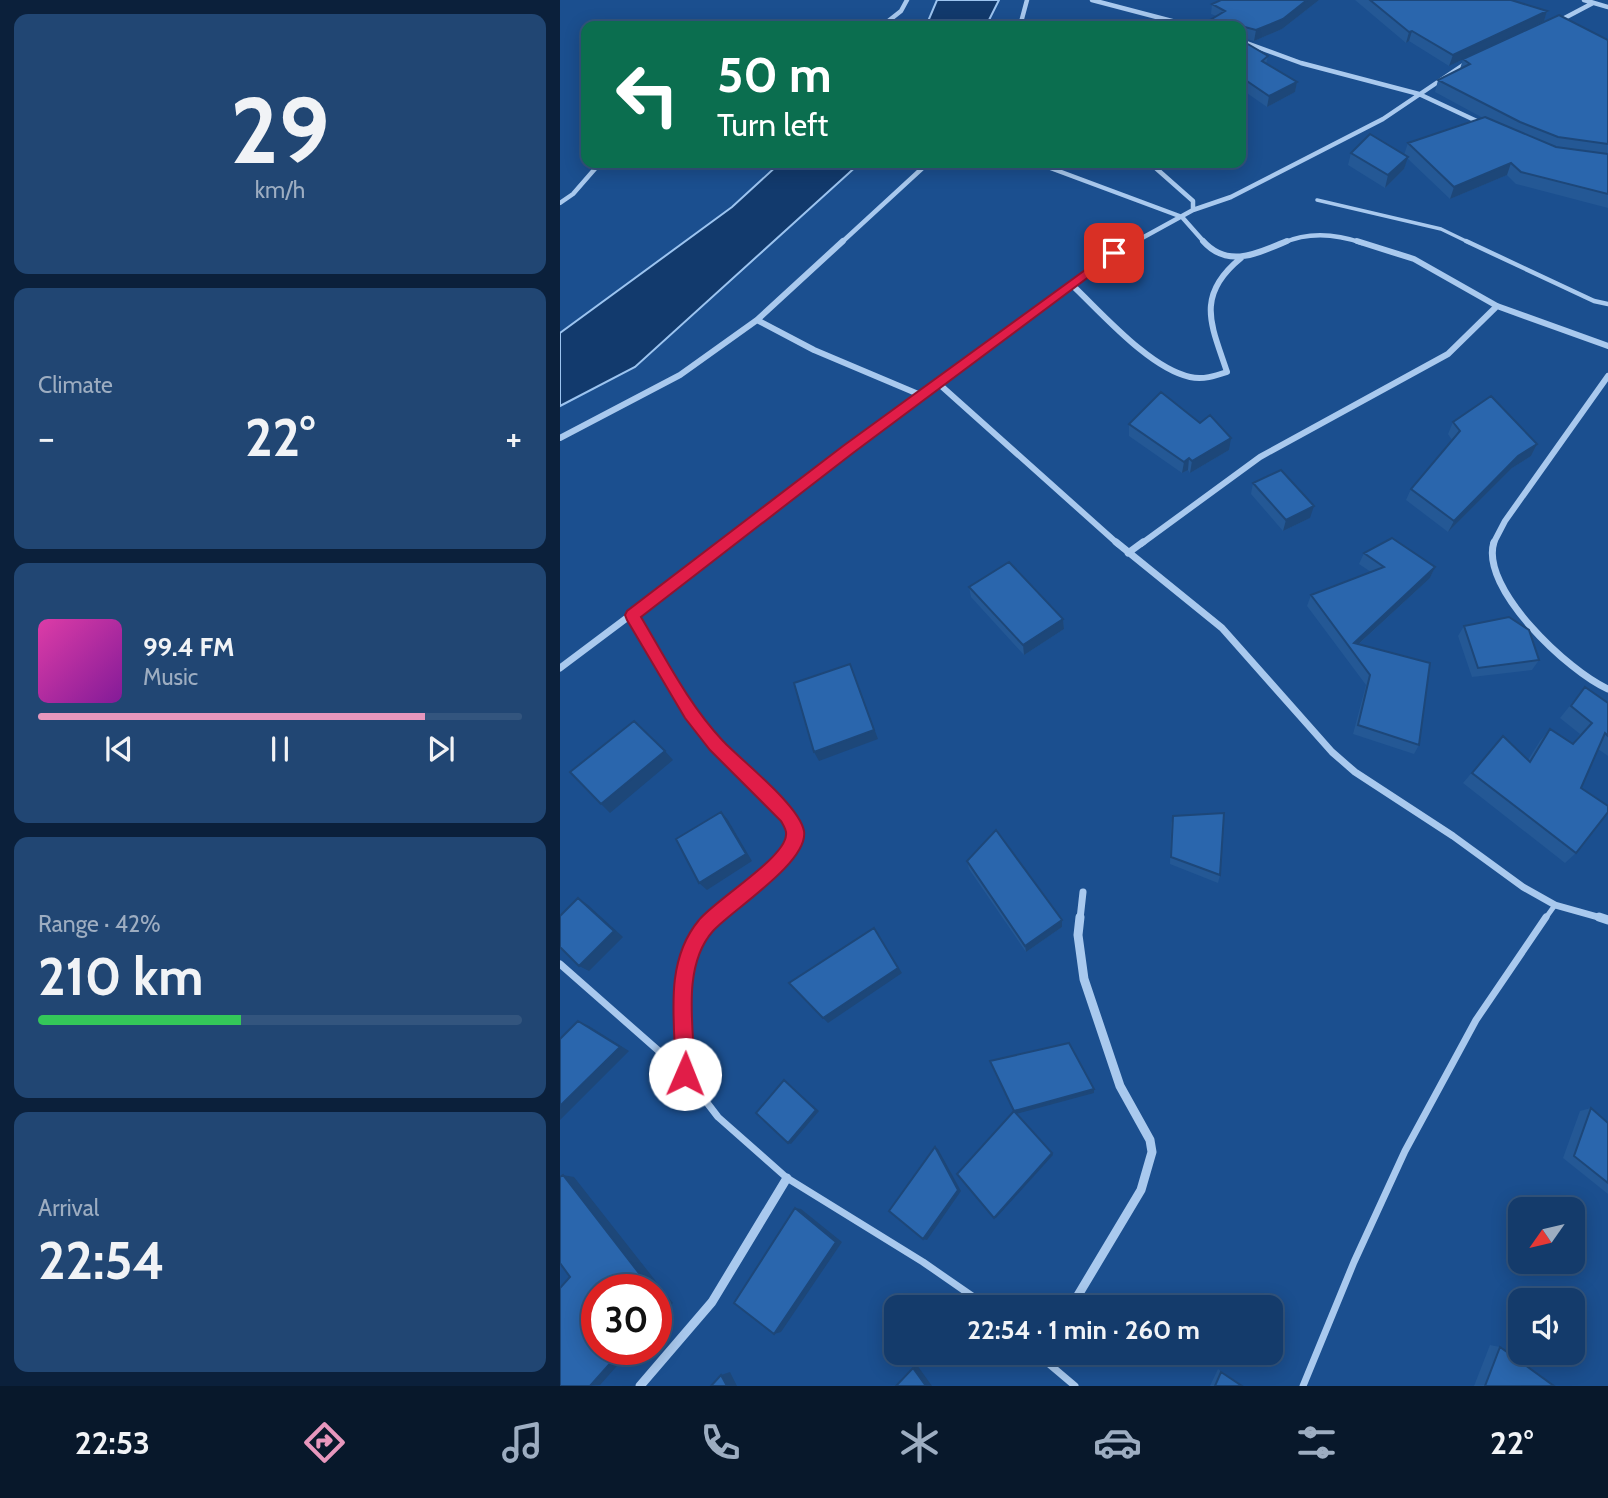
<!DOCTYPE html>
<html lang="en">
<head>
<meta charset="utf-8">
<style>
  body { margin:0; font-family:Cabin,sans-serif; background:#214673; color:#f1f3f6; height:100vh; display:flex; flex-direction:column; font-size:26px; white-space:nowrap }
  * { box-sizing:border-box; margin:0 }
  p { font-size:23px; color:#9dadc1 }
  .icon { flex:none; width:38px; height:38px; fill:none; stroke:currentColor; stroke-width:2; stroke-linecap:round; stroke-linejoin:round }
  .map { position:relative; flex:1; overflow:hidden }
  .sheet { display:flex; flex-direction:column; gap:14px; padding:14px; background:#0b203b; width:560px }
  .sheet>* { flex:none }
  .hud { position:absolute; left:21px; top:21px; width:665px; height:147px; border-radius:14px; box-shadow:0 4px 18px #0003,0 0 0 2px #33557e; background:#0b6e4f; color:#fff; overflow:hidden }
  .needle { width:46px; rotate:236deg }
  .controls { position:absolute; left:948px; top:1197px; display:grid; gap:14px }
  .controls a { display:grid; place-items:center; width:77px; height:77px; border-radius:14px; background:#143b6b; box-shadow:0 4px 18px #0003,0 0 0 2px #33557e; font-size:35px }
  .speed { position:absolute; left:21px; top:1274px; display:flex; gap:14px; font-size:35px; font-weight:700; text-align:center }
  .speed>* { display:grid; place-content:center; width:91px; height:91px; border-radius:50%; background:#143b6b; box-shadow:0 4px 18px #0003,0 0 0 2px #33557e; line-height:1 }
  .speed .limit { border:10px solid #d22; background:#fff; color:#111 }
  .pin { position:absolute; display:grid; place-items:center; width:60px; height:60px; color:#fff; margin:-30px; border-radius:14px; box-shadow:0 4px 10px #0006 }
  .me { position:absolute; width:77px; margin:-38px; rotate:1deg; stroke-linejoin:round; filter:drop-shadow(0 0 5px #0008) }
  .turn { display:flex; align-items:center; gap:24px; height:147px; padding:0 21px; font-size:32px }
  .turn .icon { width:91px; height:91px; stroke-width:2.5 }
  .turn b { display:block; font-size:49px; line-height:60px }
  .big { font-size:52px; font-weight:800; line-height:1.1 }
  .sheet .card { flex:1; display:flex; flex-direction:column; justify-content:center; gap:10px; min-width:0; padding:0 24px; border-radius:14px; background:#214673 }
  .sheet .dial { align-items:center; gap:0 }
  .dial b { font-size:91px; line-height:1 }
  .song { display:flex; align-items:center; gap:21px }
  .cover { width:84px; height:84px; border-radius:10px; background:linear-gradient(135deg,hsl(320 70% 55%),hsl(290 70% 35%)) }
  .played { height:7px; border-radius:4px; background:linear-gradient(90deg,#e797bd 80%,#33557e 80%) }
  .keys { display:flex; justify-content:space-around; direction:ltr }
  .heat { display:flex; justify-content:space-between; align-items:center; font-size:38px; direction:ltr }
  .charge { height:10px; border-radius:5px; background:linear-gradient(90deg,#34c759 42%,#33557e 0) }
  .trip { position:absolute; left:324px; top:1295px; width:399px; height:70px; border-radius:14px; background:#143b6b; box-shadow:0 4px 18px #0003,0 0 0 2px #33557e; font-weight:800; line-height:70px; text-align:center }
  .tabs { display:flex; height:112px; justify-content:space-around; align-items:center; background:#08182b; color:#9dadc1 }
  .tabs .icon { width:49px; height:49px }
  .tabs .selected { color:#e797bd }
  .tabs b { font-size:32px; color:#f1f3f6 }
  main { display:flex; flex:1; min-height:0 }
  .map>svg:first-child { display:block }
  .water { fill:#123a6d; stroke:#9cc4f0; stroke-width:2 }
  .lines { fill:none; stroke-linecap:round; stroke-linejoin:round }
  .lane-far3 { stroke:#a9c9ee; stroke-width:3.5 }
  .lane-far2 { stroke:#a9c9ee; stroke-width:4.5 }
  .lane-far1 { stroke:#a9c9ee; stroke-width:5 }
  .lane { stroke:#a9c9ee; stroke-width:7 }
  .street-far3 { stroke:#a9c9ee; stroke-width:4.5 }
  .street-far2 { stroke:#a9c9ee; stroke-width:6 }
  .street-far1 { stroke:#a9c9ee; stroke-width:7 }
  .street { stroke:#a9c9ee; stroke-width:9 }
  .wall { fill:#245895 }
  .shaded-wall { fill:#1d4779 }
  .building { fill:#2a66ad; stroke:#1d4779; stroke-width:2 }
  .route { fill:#e11d48; stroke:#92132f; stroke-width:2 }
</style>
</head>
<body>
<main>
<section class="sheet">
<div class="card dial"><b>29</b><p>km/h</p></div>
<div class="card"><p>Climate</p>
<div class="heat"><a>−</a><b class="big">22°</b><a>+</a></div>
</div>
<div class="card">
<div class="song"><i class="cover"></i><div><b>99.4 FM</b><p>Music</p></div></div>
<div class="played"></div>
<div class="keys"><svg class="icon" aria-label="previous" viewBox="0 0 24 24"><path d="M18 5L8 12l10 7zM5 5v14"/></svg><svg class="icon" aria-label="pause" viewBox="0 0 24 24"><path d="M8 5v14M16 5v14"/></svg><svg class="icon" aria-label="next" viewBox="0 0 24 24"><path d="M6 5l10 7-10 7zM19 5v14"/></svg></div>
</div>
<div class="card"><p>Range · 42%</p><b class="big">210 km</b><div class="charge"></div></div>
<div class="card"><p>Arrival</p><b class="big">22:54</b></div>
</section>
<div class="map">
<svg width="1048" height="1386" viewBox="0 0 1048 1386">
  <rect width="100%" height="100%" fill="#1b4f8f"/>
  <path class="water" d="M377,0h62l-13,26h-60z
    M220,163h80l-225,204 -75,39v-73l172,-126z"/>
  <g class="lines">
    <path class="lane-far3" d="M757,200l124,29 29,14"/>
    <path class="lane-far2" d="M906,241l128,60 14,3"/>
    <path class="lane-far1" d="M985,919l10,-14"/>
    <path class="lane" d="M0,964l125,110 33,43 69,61 136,84 65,45
      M476,1353l39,33
      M743,1386l51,-124 51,-111 71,-131 70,-103"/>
    <path class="street-far3" d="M532,0l99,26
      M1024,0l24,7
      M997,22l36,-19
      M322,26l19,-15 6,-11
      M460,26l7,-26
      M681,41l60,22 118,31 62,29
      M477,163l145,54 23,26
      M590,163l43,38v9
      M0,203l13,-9 27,-31
      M281,243l87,-80
      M573,243l60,-33 38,-13 152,-78 86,-58
      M723,243c25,-11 53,-9 79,0"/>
    <path class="street-far2" d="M643,241c25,28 55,12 84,0
      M797,241l57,18 83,47 111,40
      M511,284c30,28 78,84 119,93 13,3 25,-1 37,-5 -15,-46 -33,-76 14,-114
      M197,320l57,30 109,46
      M379,384l179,160
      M0,438l120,-63 77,-55 86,-79
      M166,544l388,-291 22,-12
      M581,544l119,-87 188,-103 49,-48
      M933,544l12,-23 103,-145"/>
    <path class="street-far1" d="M556,542l106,86 110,124 23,20 98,64 70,51 32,18 50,14
      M934,542c-15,46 75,130 114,147
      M568,553l15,-11
      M72,615c25,46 52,92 87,132 24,27 63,49 76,84l-2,12 -8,13 -71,63
      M0,668l168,-126
      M520,919l3,-27"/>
    <path class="street" d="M1039,917l9,3
      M125,1074v-108l7,-22 24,-27
      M511,1307l70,-117 11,-38 -2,-12 -30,-54 -36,-107 -6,-44 2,-18
      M481,1358l3,-5
      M80,1386l72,-84 75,-124"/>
  </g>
  <path class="wall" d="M661,0h98l-37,29 -28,12 -12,-3v3l26,15 -2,8 31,18 -2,10 -28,15 -26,-18v-63l-30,-12 1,-10z
    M795,0h156l36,11 -3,10 -95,45 -40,-25 -3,2z
    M1048,40v168l-92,-24 -9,-9 -57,24 -43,-41 -3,11 -19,19 -37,-23 3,-12 53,2 4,-12 75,-25 -48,-26 3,-12 22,-11 3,-10z
    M893,422l84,22 -6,12 -19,12 -64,64 -42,-32 5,-11 41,-49 -4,-6z
    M640,423l29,27 -39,23 -2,-3 -6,3 -53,-37v-12z
    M693,483l57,35 -27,13 -32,-37z
    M804,553l71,14 -5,11 -71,66 60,101 -5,9 -61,-20 13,-49 -59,-79 4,-11 60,-23 -12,-8z
    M409,587l94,32 1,10 -40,26 -53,-58z
    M904,626l75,34 -7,10 -60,7 -14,-41z
    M1025,687l22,17 1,-1v53l-10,-7 -17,39 -5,65 -11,10 -102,-80 40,-47 25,24 12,-19 10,-12 22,15 8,-10 -20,-16z
    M613,816l47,59 -2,8 -48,-19 1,-40z
    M407,861l95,66 -36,25 -57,-83z
    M1031,1108l17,15v71l-45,-36 17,-47z
    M930,1345l10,2 54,39h-80z
    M658,1369l24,17h-32z"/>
  <path class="shaded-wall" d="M747,0h12l-37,29 -28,12 2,-11z
    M987,11l-3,10 -95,45 4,-11z
    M852,31l-3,10 -3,2 3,-11z
    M737,82l-2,10 -28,15 2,-11z
    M848,157l-4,12 -19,19 3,-13z
    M951,163l-4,12 -57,24 4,-12z
    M671,438l-2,12 -39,23 2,-12z
    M977,444l-6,12 -19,12 -64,64 6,-11 64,-65z
    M629,458l-1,12 -6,3 2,-11z
    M754,506l-4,12 -27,13 3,-11z
    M875,567l-5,11 -78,72 2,-7z
    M503,619l1,10 -40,26 -1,-10z
    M290,664l28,75 -59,22 -5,-9z
    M105,751l8,9 -63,53 -9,-9z
    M161,812l7,8 24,41 -45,29 -8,-7z
    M18,898l10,7 35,32 -34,34 -10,-5z
    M502,920v7l-36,25 -1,-6z
    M314,928l28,45 -74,50 -5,-5z
    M18,1021l11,5 40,25 -69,69v-14z
    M224,1080l35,31 -28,33 -3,-1z
    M534,1089v4l-78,21 -2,-3z
    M375,1147l3,2 23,42 -34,49 -4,-1z
    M492,1153l1,2 -57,63h-2z
    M3,1175l11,2 99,126 -17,19v-32h-4z
    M235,1208l6,1 41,33 -61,90 -7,2z
    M63,1349h9l-32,36 -11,1z
    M357,1365l15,21h-6l-13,-18z
    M170,1372l7,14h-10l-6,-11z"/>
  <path class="building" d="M661,0h86l-24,19 -27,11 -15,-4h-41l25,-15 -13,-7z
    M810,0h141l36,11 -94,44 -41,-24 -3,1z
    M999,15l49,25v104l-50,-7 -38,-15 -82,-42 32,-16 -7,-5z
    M681,40l27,16 -6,5 35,21 -28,14 -28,-19z
    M925,117l71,30 52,7v40l-87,-22 -10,-9 -57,24 -46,-44z
    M810,134l38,23 -20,18 -37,-22z
    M601,392l39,31 10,-8 21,23 -39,23 -3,-3 -5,4 -55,-38z
    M931,396l46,48 -19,12 -64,65 -43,-32 49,-58 -7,-9z
    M721,470l33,36 -28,14 -33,-37z
    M832,538l43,29 -81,76 76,20 -11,82 -61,-20 12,-50 -59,-80 73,-28 -20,-14z
    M449,562l54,57 -40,26 -54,-58z
    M949,617l20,13 10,30 -61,8 -14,-42z
    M290,664l24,66 -60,22 -20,-69z
    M1025,687l23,16v33l-3,-3 -24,55 27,18v6l-32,41 -104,-80 31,-37 27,26 20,-33 23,15 19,-21 -21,-17z
    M74,721l31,30 -64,53 -31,-32z
    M161,812l25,42 -47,29 -23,-44z
    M664,813l-4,62 -49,-18 2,-41z
    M436,830l66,90 -37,26 -58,-85z
    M18,898l36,33 -35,35 -19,-19v-31z
    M314,928l24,40 -75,50 -34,-35z
    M18,1021l42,26 -60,59v-67z
    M509,1043l25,46 -80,22 -24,-50z
    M224,1080l32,30 -28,33 -32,-30z
    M1031,1108l17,15v60l-34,-27z
    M454,1111l38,42 -58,65 -37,-44z
    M375,1147l23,43 -35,49 -34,-28z
    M3,1175l89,115h-55v59h26l-33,37h-30v-98l10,-11 -10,-14v-86z
    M235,1208l41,34 -62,92 -40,-31z
    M96,1295l8,9 -8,8z
    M940,1347l54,39h-69z
    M353,1368l13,18h-30z
    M661,1372l21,14h-27z
    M161,1375l6,11h-16z"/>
  <path class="route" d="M554,249l6,4 -2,2 -265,198 -212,164c25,42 48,88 82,124 20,21 76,64 81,90 5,31 -72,79 -91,100 -32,36 -19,98 -18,143l-3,7 -7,3 -6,-3 -3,-7c-1,-52 -13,-111 23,-154 16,-20 86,-62 87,-85 1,-5 -3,-10 -5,-14l-71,-71 -25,-32 -58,-98 -2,-5 2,-4 216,-165z"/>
</svg>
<div class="controls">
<a><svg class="needle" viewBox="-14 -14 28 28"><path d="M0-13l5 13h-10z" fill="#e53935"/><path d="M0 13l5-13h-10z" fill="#9dadc1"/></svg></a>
<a><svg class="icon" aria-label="sound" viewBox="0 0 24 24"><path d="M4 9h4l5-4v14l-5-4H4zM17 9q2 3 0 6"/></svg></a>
</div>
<div class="speed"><div class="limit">30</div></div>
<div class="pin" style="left:554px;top:253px;background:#d93025"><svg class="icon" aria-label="arrive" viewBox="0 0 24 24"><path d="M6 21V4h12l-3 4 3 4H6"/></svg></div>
<svg class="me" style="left:125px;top:1074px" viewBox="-20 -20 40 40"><circle r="19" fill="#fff"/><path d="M0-13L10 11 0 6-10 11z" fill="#e11d48"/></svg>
<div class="trip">22:54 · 1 min · 260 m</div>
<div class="hud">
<div class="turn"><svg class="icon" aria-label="left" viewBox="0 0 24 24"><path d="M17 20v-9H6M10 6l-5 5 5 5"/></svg><div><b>50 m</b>Turn left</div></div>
</div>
</div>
</main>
<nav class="tabs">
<b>22:53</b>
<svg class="icon selected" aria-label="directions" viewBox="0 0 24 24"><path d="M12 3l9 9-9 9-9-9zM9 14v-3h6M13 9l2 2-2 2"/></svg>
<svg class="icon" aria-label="music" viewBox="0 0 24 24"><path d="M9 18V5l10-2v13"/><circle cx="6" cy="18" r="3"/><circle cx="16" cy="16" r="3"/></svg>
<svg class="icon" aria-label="phone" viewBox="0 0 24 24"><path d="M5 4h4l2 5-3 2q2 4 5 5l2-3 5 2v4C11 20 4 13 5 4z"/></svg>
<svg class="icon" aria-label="climate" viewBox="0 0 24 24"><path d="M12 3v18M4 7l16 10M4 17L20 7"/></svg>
<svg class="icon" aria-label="car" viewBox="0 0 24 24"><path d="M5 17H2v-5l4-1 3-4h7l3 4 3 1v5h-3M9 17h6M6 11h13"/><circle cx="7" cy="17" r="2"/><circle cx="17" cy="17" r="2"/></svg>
<svg class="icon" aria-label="filters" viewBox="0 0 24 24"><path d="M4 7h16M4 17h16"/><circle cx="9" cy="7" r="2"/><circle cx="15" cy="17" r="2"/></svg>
<b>22°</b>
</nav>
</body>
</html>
